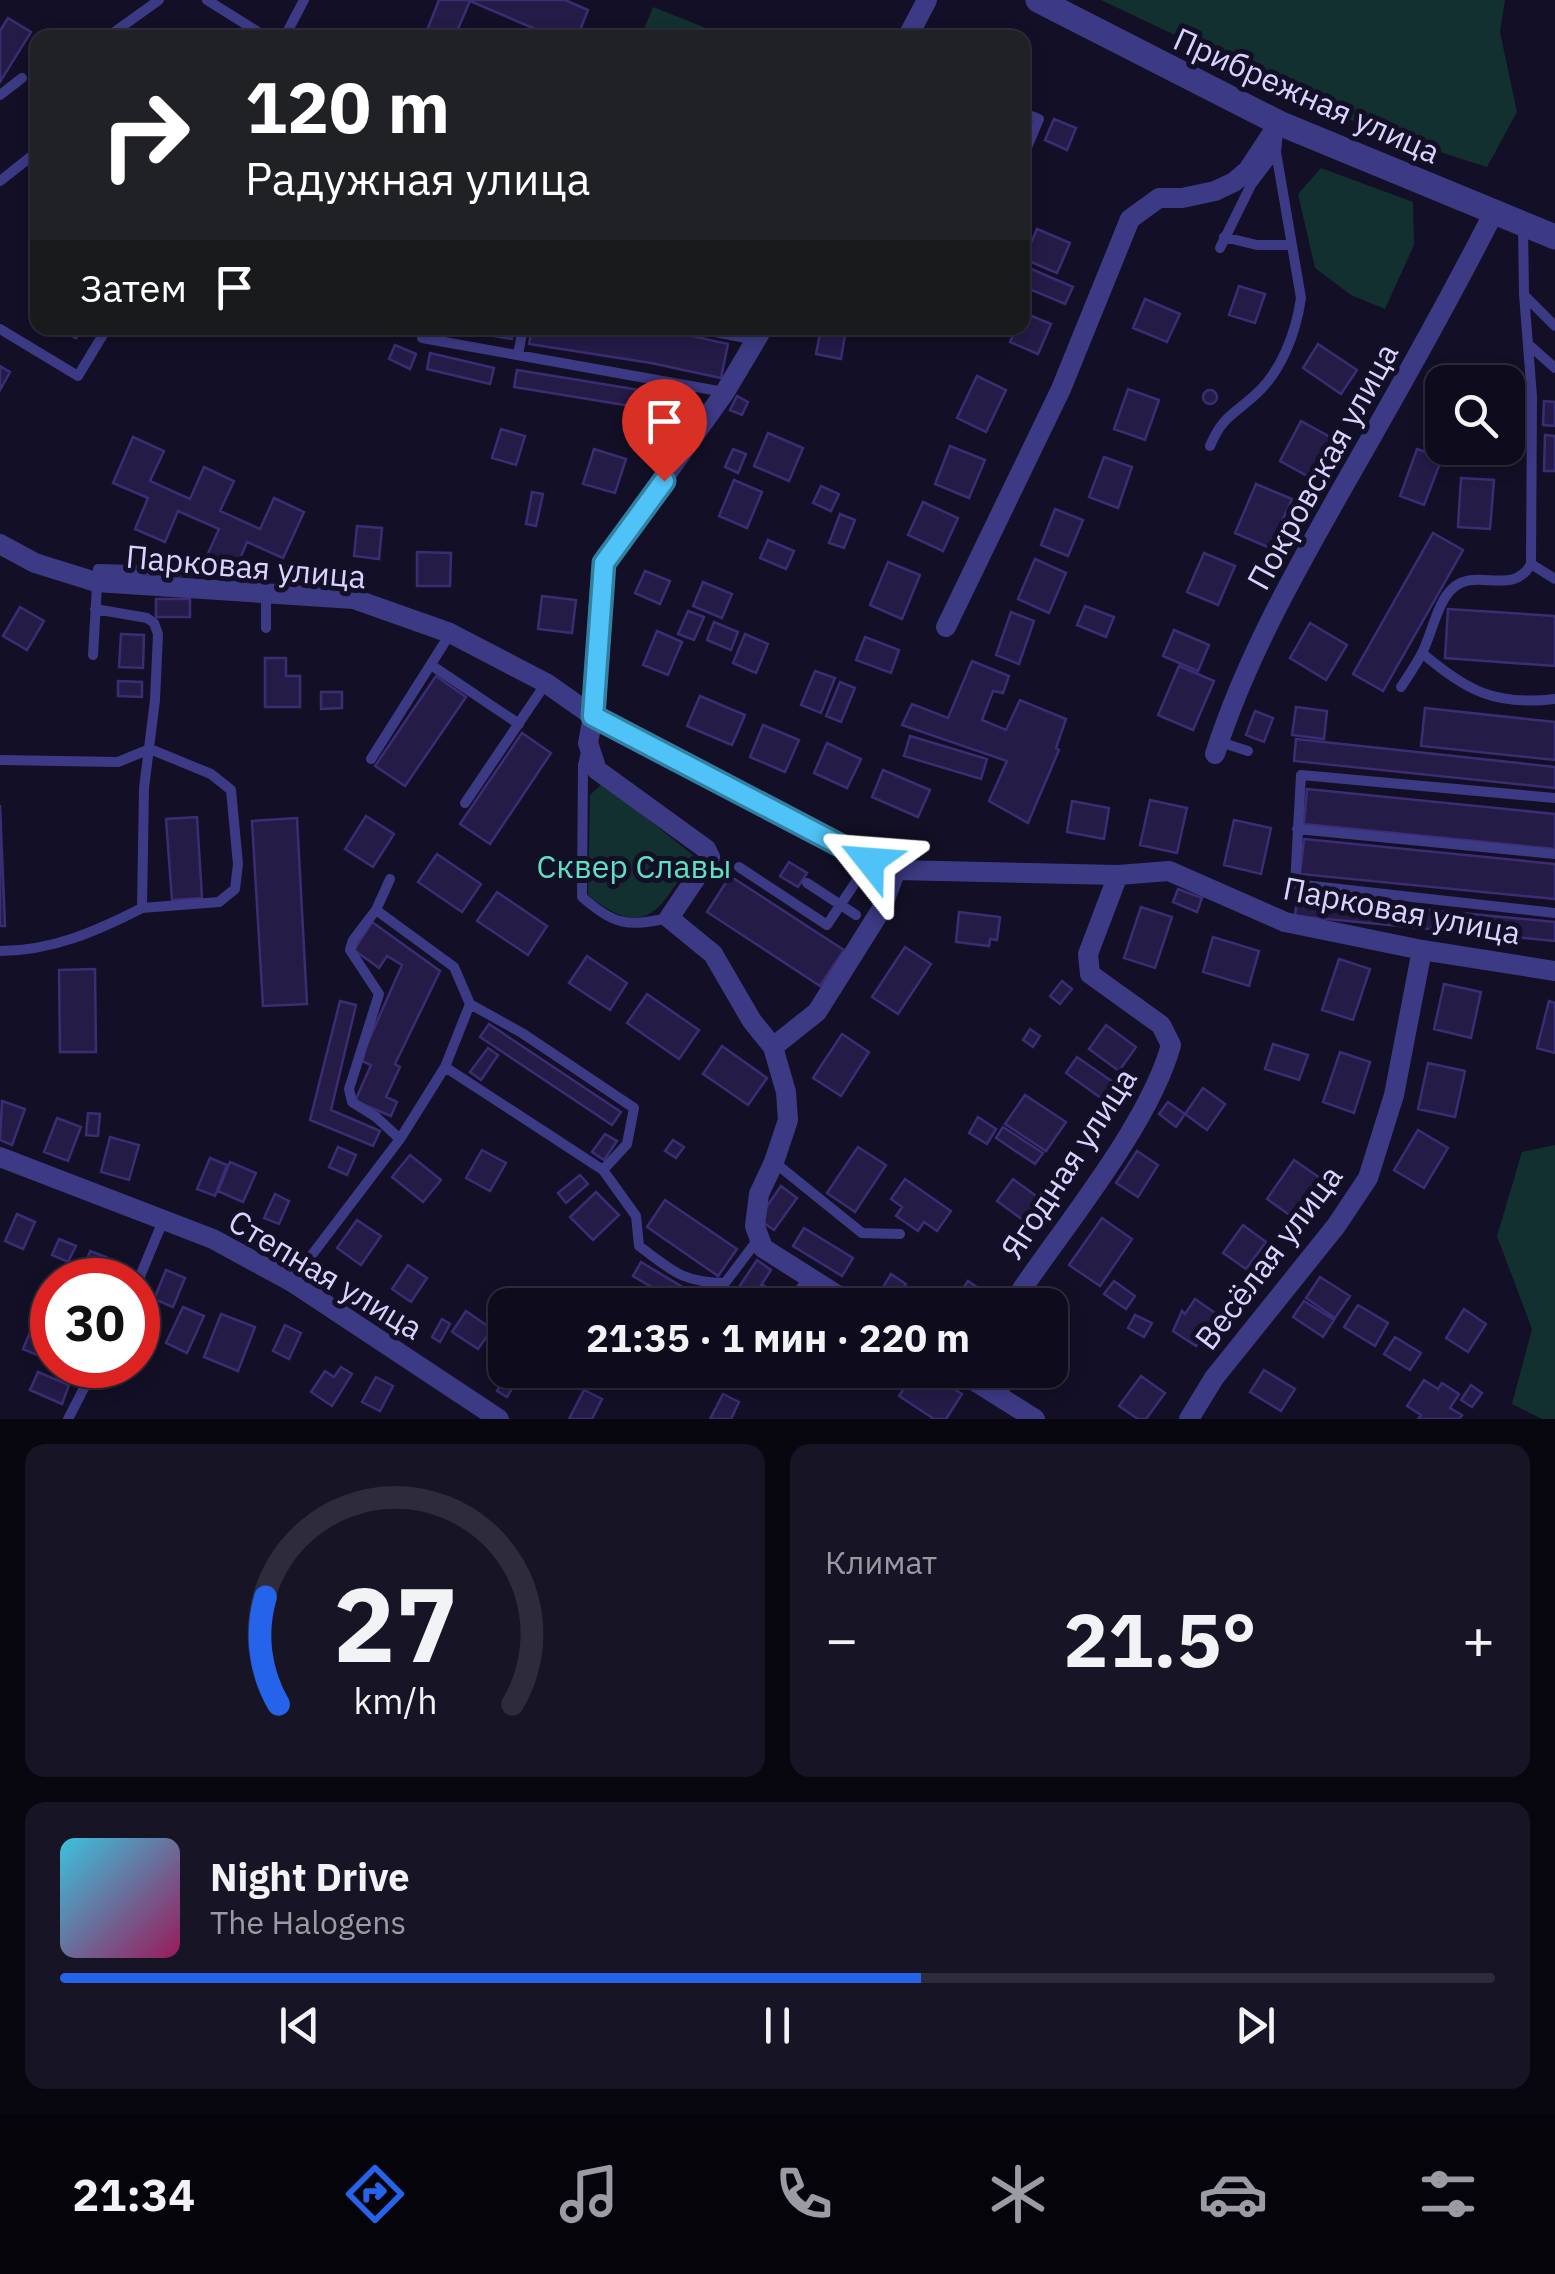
<!DOCTYPE html>
<html lang="ru">
<head>
<meta charset="utf-8">
<style>
  body { margin:0; font-family:"IBM Plex Sans",sans-serif; background:#171425; color:#f1f3f6; height:100vh; display:flex; flex-direction:column; font-size:38px; white-space:nowrap }
  * { box-sizing:border-box; margin:0 }
  p { font-size:32px; color:#9b9ba3 }
  .icon { flex:none; width:55px; height:55px; fill:none; stroke:currentColor; stroke-width:2; stroke-linecap:round; stroke-linejoin:round }
  .map { position:relative; height:1419px; overflow:hidden }
  .sheet { display:flex; flex-direction:column; gap:25px; padding:25px; background:#08060f; flex:1 }
  .sheet>* { flex:none }
  .banner { position:absolute; left:30px; top:30px; width:1000px; height:305px; border-radius:20px; box-shadow:0 5px 15px #0003,0 0 0 2px #2e2b3b; background:#202124; color:#fff; overflow:hidden }
  .tools { position:absolute; left:1425px; top:365px; display:grid; gap:20px }
  .tools a { display:grid; place-items:center; width:100px; height:100px; border-radius:20px; background:#0e0b1c; box-shadow:0 5px 15px #0003,0 0 0 2px #2e2b3b; font-size:50px }
  .speed { position:absolute; left:30px; top:1258px; display:flex; gap:20px; font-size:50px; font-weight:700; text-align:center }
  .speed>* { display:grid; place-content:center; width:130px; height:130px; border-radius:50%; background:#0e0b1c; box-shadow:0 5px 15px #0003,0 0 0 2px #2e2b3b; line-height:1 }
  .speed .limit { border:15px solid #d22; background:#fff; color:#111 }
  .pin { position:absolute; display:grid; place-items:center; width:85px; height:85px; color:#fff; margin:-102px -42px; border-radius:50% 50% 50% 0; rotate:-45deg; box-shadow:0 0 10px #0007 }
  .pin .icon { rotate:45deg }
  .me { position:absolute; width:110px; margin:-55px; rotate:298deg; stroke-linejoin:round; filter:drop-shadow(0 0 8px #0008) }
  .turn { display:flex; align-items:center; gap:35px; height:210px; padding:0 50px; font-size:45px }
  .turn .icon { width:130px; height:130px; stroke-width:2.5 }
  .turn b { display:block; font-size:70px; line-height:85px }
  .then { display:flex; align-items:center; height:95px; padding:0 50px; background:#0003; gap:20px; font-size:38px }
  .big { font-size:75px; font-weight:800; line-height:1.1 }
  .sheet .card { flex:1; display:flex; flex-direction:column; justify-content:center; gap:15px; min-width:0; padding:0 35px; border-radius:20px; background:#171425 }
  .sheet .dial { align-items:center; gap:0 }
  .dial svg { height:260px; overflow:visible; fill:none; stroke:#2e2b3b; stroke-width:7; stroke-linecap:round; text-anchor:middle }
  .dial text { fill:#f1f3f6; stroke:none }
  .song { display:flex; align-items:center; gap:30px }
  .cover { width:120px; height:120px; border-radius:15px; background:linear-gradient(135deg,hsl(190 70% 55%),hsl(330 70% 35%)) }
  .played { height:10px; border-radius:5px; background:linear-gradient(90deg,#2563eb 60%,#2e2b3b 60%) }
  .keys { display:flex; justify-content:space-around; direction:ltr }
  .heat { display:flex; justify-content:space-between; align-items:center; font-size:55px; direction:ltr }
  .sheet .tiles { flex:1; display:grid; gap:25px; grid-template-columns:1fr 1fr }
  .card:last-child { grid-column:span 2 }
  .trip { position:absolute; left:488px; top:1288px; width:580px; height:100px; border-radius:20px; background:#0e0b1c; box-shadow:0 5px 15px #0003,0 0 0 2px #2e2b3b; font-weight:800; line-height:100px; text-align:center }
  .tab-bar { display:flex; height:160px; justify-content:space-around; align-items:center; background:#06040b; color:#9b9ba3 }
  .tab-bar .icon { width:70px; height:70px }
  .tab-bar .on { color:#2563eb }
  .tab-bar b { font-size:45px; color:#f1f3f6 }
  .map>svg:first-child { display:block }
  .green { fill:#12302f }
  .building { fill:#241b47; stroke:#3b2d73; stroke-width:2.5 }
  .lines { fill:none; stroke-linecap:round; stroke-linejoin:round }
  .service { stroke:#3d3a85; stroke-width:10 }
  .minor { stroke:#3d3a85; stroke-width:20 }
  .tertiary { stroke:#3d3a85; stroke-width:25 }
  .route-casing { stroke:#337fa1; stroke-width:25 }
  .route { stroke:#4fc3f7; stroke-width:18 }
  .labels { text-anchor:middle; dominant-baseline:central; stroke-width:10; stroke-linejoin:round; paint-order:stroke }
  .street-label { font-size:32px; fill:#d9d4ff; stroke:#130f26 }
  .park-label { font-size:32px; fill:#5fe0c0; stroke:#130f26 }
</style>
</head>
<body>
<div class="map">
<svg width="1555" height="1419" viewBox="0 0 1555 1419">
  <rect width="100%" height="100%" fill="#130f26"/>
  <path class="green" d="M1101,0h404l-5,32 17,80 -30,55c-79,-24 -156,-52 -231,-88l1,-5z
    M653,7l76,30h-88z
    M1321,168l92,34 1,43 -29,64 -34,-14 -36,-27 -17,-74z
    M603,783l91,73c-33,50 -45,88 -106,39l2,-100z
    M1555,1145v274h-13l-30,-15 20,-75 -35,-93 25,-84z"/>
  <path class="building" d="M439,0h126l23,10 -11,28h-21l-86,-37 -16,37h-30z
    M8,18l23,14 -31,50v-51z
    M1054,119l22,9 -9,22 -22,-10z
    M1037,229l33,14 -13,30 -33,-14z
    M1022,265l51,22 -8,17 -43,-18z
    M1239,286l26,8 -10,29 -26,-8z
    M1145,299l35,15 -13,28 -34,-14z
    M1022,312l29,12 -13,30 -28,-12 6,-14h6z
    M58,328h25l-7,10z
    M447,328h67l-2,11z
    M532,328h124l72,16 -7,34 -70,-15 -122,-19z
    M821,328l25,1 -5,30 -25,-5z
    M1318,344l39,26 -16,24 -38,-26z
    M395,345l21,9 -6,15 -21,-10z
    M430,353l64,15 -4,16 -63,-15z
    M0,366l10,6 -10,18z
    M517,370l178,29 -3,17 -178,-29z
    M977,376l29,14 -20,42 -29,-14z
    M1128,389l31,11 -14,40 -31,-11z
    M1203 397a7 7 0 1 1 14 0a7 7 0 1 1-14 0Z
    M1431,391l11,1v24l-12,-1z
    M737,396l11,6 -6,13 -12,-5z
    M1544,401l11,1v24l-12,-1z
    M1508,404h15v31h-15z
    M1301,421l31,17 -21,40 -31,-17z
    M501,429l24,7 -9,29 -24,-7z
    M768,433l35,15 -14,33 -35,-15z
    M1545,435l10,1v35h-11z
    M133,437l31,14 -14,30 40,18 14,-32 30,14 -14,30 40,18 14,-31 30,14 -21,46 -36,-16 -13,31 -29,-13 14,-31 -41,-18 -13,31 -30,-13 13,-31 -35,-15z
    M950,446l35,14 -16,38 -34,-14z
    M594,449l32,10 -11,34 -32,-9z
    M733,449l13,5 -8,19 -13,-6z
    M1417,449l25,9 -18,47 -24,-9z
    M1104,457l28,10 -14,41 -29,-11z
    M1461,478l33,2 -4,49 -32,-2z
    M734,480l28,12 -15,36 -28,-12z
    M1256,484l36,15 -22,49 -35,-15z
    M821,486l18,8 -8,17 -18,-8z
    M532,492l11,2 -7,32 -10,-2z
    M923,502l35,16 -15,33 -35,-16z
    M1055,509l28,11 -15,36 -27,-11z
    M840,514l15,6 -11,28 -15,-5z
    M357,526l25,2 -3,31 -25,-3z
    M1433,533l30,17 -80,141 -30,-17z
    M768,540l26,11 -8,18 -26,-11z
    M417,552l34,1 -1,33h-33z
    M1204,553l31,13 -17,39 -31,-13z
    M1035,559l31,14 -17,40 -31,-14z
    M888,562l32,13 -18,44 -32,-14z
    M645,571l25,10 -10,23 -25,-11z
    M703,582l29,12 -10,24 -29,-12z
    M542,596l34,4 -4,33 -34,-4z
    M156,599h34v18h-34z
    M1085,606l29,11 -8,20 -29,-12z
    M20,607l24,14 -17,29 -24,-14z
    M1448,609l107,7v50l-110,-8z
    M688,611l16,6 -10,23 -16,-6z
    M1011,612l23,9 -15,43 -23,-9z
    M714,622l24,10 -7,18 -24,-10z
    M1310,623l37,22 -21,35 -36,-22z
    M1174,630l35,15 -11,26 -35,-15z
    M657,631l25,11 -14,33 -25,-10z
    M121,634l23,1 -1,33 -24,-1z
    M745,634l23,10 -12,29 -23,-10z
    M865,637l34,13 -8,23 -35,-13z
    M265,658h21v18h14v31h-35z
    M972,661l37,15 -6,17 -10,-2 -11,29 24,10 14,-30 46,19 -10,29 3,2 -31,73 -39,-22 18,-40 -105,-36 10,-21 36,14z
    M1179,666l35,15 -21,49 -35,-15z
    M815,671l20,7 -14,35 -20,-8z
    M436,676l30,21 -61,89 -30,-20z
    M118,681l24,1v15l-24,-1z
    M840,682l15,6 -14,34 -15,-6z
    M321,692h21v16l-21,1z
    M700,696l45,19 -13,30 -45,-19z
    M1296,707l31,4 -3,28 -32,-4z
    M1425,708l130,14v38l-134,-14z
    M1255,711l18,7 -9,24 -18,-7z
    M763,725l36,15 -14,32 -35,-15z
    M522,733l29,20 -61,91 -30,-20z
    M910,736l77,23 -6,20 -77,-23z
    M1296,739l259,28v21l-261,-27z
    M827,743l34,16 -14,29 -33,-15z
    M883,770l47,20 -12,27 -46,-20z
    M1307,789l248,25v35l-251,-25z
    M1150,800l37,8 -10,45 -37,-8z
    M1072,801l37,7 -5,31 -37,-7z
    M0,805l5,121h-5z
    M366,816l28,18 -21,33 -28,-18z
    M197,817l5,81 -30,2 -6,-81z
    M297,818l10,186 -44,2 -11,-185z
    M1234,820l37,8 -10,46 -37,-9z
    M1304,839l251,25v35l-255,-25z
    M437,854l44,30 -19,28 -44,-30z
    M789,862l18,11 -9,14 -18,-11z
    M730,876l114,74 -24,36 -113,-74z
    M1178,889l24,9 -5,14 -24,-10z
    M497,892l50,34 -19,29 -51,-34z
    M1297,897l258,25v19l-260,-25z
    M1141,907l31,10 -17,51 -31,-10z
    M959,912l41,5 -3,23 -7,-1 -1,7 -33,-4z
    M372,922l68,49 -45,93 5,3 -14,30 11,5 -6,14 -36,-15 16,-36 -11,-5 42,-95 -15,-9 -8,12 -25,-18z
    M1213,937l46,14 -10,35 -46,-14z
    M905,947l26,17 -33,50 -26,-17z
    M587,956l40,27 -17,27 -41,-27z
    M1339,959l31,10 -17,51 -31,-10z
    M95,969l1,83h-36l-1,-82z
    M1062,981l10,8 -12,15 -10,-8z
    M1444,984l37,8 -10,46 -37,-9z
    M647,994l52,36 -20,29 -52,-36z
    M340,1001l16,4 -25,105 49,21 -7,15 -63,-26z
    M1549,1001l6,2v50l-18,-5z
    M489,1024l132,88 -9,13 -132,-88z
    M1106,1025l30,22 -17,24 -30,-22z
    M1030,1029l10,7 -7,11 -10,-7z
    M842,1034l27,18 -28,44 -28,-18z
    M1273,1044l35,11 -9,25 -34,-11z
    M722,1046l45,32 -19,27 -45,-31z
    M488,1048l10,7 -17,25 -11,-8z
    M1340,1052l30,10 -16,51 -31,-11z
    M1077,1057l39,27 -11,17 -39,-28z
    M1428,1063l37,8 -10,46 -37,-8z
    M1203,1088l22,16 -18,26 -22,-16z
    M1025,1095l41,27 -20,29 -41,-27z
    M2,1101l23,8 -13,36 -12,-5z
    M1168,1102l17,12 -9,13 -17,-13z
    M88,1113l12,1 -2,22 -12,-1z
    M978,1117l18,12 -9,15 -18,-11z
    M57,1118l24,9 -13,34 -24,-9z
    M1003,1127l40,26 -8,11 -39,-26z
    M1418,1130l30,18 -24,40 -30,-18z
    M605,1134l12,7 -13,19 -12,-8z
    M110,1137l29,8 -10,35 -28,-8z
    M673,1140l11,7 -8,11 -11,-7z
    M338,1147l18,8 -9,20 -18,-8z
    M858,1147l28,18 -31,47 -28,-19z
    M482,1150l24,13 -16,28 -24,-13z
    M1137,1151l21,14 -20,32 -22,-14z
    M410,1155l31,25 -18,22 -31,-25z
    M210,1158l17,7 -12,31 -18,-7z
    M1294,1160l32,22 -28,39 -31,-22z
    M230,1162l26,11 -13,29 -25,-11z
    M580,1175l8,9 -22,19 -8,-10z
    M905,1179l46,32 -14,20 -13,-9 -6,9 -22,-15 6,-9 -11,-8z
    M1013,1179l26,19 -16,22 -26,-19z
    M781,1186l16,12 -23,32 -16,-11z
    M596,1192l23,23 -26,25 -23,-23z
    M275,1194l14,7 -10,23 -15,-6z
    M665,1200l72,49 -19,27 -71,-49z
    M17,1214l18,8 -12,27 -18,-8z
    M1102,1218l30,21 -32,47 -31,-21z
    M357,1220l24,16 -20,29 -24,-17z
    M1243,1225l23,17 -20,27 -23,-16z
    M804,1228l49,30 -11,18 -49,-30z
    M59,1239l17,7 -8,16 -16,-7z
    M90,1251l16,6 -9,23h-17z
    M757,1260l14,10 -23,35h-21z
    M641,1262l63,38 -3,5h-19l-49,-29z
    M408,1265l19,13 -16,24 -19,-13z
    M166,1270l19,8 -12,29 -19,-8z
    M891,1274l15,10 -13,21h-13l-6,-3z
    M1320,1277l30,19 -15,22 -29,-20z
    M968,1281l18,12 -9,12h-8l-12,-8z
    M1114,1281l21,15 -9,13 -22,-15z
    M763,1285l20,13 -4,7h-29z
    M809,1296l14,9h-20z
    M1195,1299l23,16 -22,31 -23,-15 9,-20 3,3z
    M1304,1301l30,19 -11,17 -30,-20z
    M1358,1305l30,18 -13,23 -31,-19z
    M183,1307l21,9 -17,37 -21,-10z
    M1464,1309l22,15 -18,28 -22,-14z
    M466,1311l26,18 -14,20 -26,-17z
    M221,1314l34,13 -17,44 -34,-14z
    M1135,1315l17,8 -8,14 -16,-9z
    M36,1318l16,7v25l-3,10 -26,-11z
    M442,1319l8,5 -10,18 -8,-5z
    M285,1325l16,8 -12,26 -16,-8z
    M504,1325l1,1v23l-11,-7z
    M1395,1337l26,16 -11,17 -26,-16z
    M341,1367l11,7 -20,32 -21,-14 14,-21 9,6z
    M509,1370h14l-16,27 -10,-6z
    M530,1370l21,3 -8,13 -17,-9z
    M699,1370h21l-7,10z
    M736,1370h24l-8,11z
    M916,1370h10l36,24 -16,25h-12l-35,-23z
    M969,1370h16l26,17 -5,7z
    M1264,1370l31,19 -14,22 -31,-19z
    M38,1372l31,13 -7,19 -32,-14z
    M1141,1376l24,17 -19,26h-8l-19,-13z
    M376,1377l17,9 -13,25 -18,-9z
    M1424,1380l14,9 4,-6 17,11 -9,14 12,7 -3,4h-41l3,-4 -14,-9z
    M1471,1385l11,8 -10,14 -11,-7z
    M584,1390l18,9 -10,20h-23z
    M723,1394l16,8 -8,17h-21z"/>
  <g class="lines">
    <path class="service" d="M207,0l61,38
      M106,38l53,-38
      M284,38l20,-38
      M0,95l22,-17
      M1022,112l17,7 -14,33
      M0,181l38,-30
      M1224,237l33,8h35
      M1220,248l31,-63 25,-33
      M1524,295l31,31
      M694,328l62,12
      M0,329l78,47 29,-48
      M422,338l302,54
      M1529,345l26,23
      M518,355l5,-27
      M1210,446c12,-29 23,-31 45,-51 27,-24 41,-63 46,-97l-25,-146 2,-20
      M1531,564l24,15
      M266,628v-34
      M1422,653c45,38 73,53 133,46
      M93,655l5,-86 163,5
      M431,665l88,59
      M1401,687c7,-11 15,-22 21,-34 10,-19 15,-51 31,-65 23,-21 60,9 78,-24l1,-167 -8,-103 -1,-67
      M1220,742l28,9
      M587,748l-4,17 -1,132c33,28 44,30 87,21
      M371,759l79,-125
      M0,760l118,2 32,-13 61,25 20,16 7,74 -3,25 -16,13 -77,6
      M1555,798l-254,-23 -6,109 260,29
      M465,803l81,-120
      M1297,829l258,25
      M739,867l88,58 42,-63
      M390,879l-14,31 -23,30 -3,10 29,44 -30,95 3,13 24,15 24,22
      M807,883l49,32
      M0,951c52,0 97,-20 142,-43l2,-120 11,-88 3,-66 -4,-11 -7,-5 -52,-9
      M470,1004l52,29 112,75 -7,36 -24,26
      M445,1067l158,103 33,46 3,30c34,25 42,36 86,37l34,-45
      M774,1162l88,71 38,1
      M138,1281l25,-60
      M292,1281l108,-142 45,-72 25,-63 -16,-37 -78,-57
      M789,1305l20,-28
      M68,1419l28,-54"/>
    <path class="minor" d="M907,38l20,-38
      M763,328l-38,64 -122,171 -10,153 -5,27 9,27 109,79 4,8 -41,61 44,36 39,67 21,26 13,45 2,28 -14,42 -15,32 -4,32 8,22 90,57
      M0,544l35,19 61,19 258,17 96,34 96,50 47,33 277,145 26,9 222,5 51,-4 116,51 137,28 133,21
      M946,627l115,-238 69,-170 29,-21h23l33,-7 19,-9 14,-12 31,-47
      M1215,754c31,-97 82,-186 132,-274 51,-89 101,-177 147,-268
      M773,1047l44,-35 64,-102 15,-40
      M0,1157l213,82 79,43 207,137
      M1022,1289c46,-67 128,-167 149,-244l-10,-20 -71,-51 -2,-20 30,-79
      M957,1370l78,49
      M1189,1419l25,-41 122,-152 32,-48 26,-83 28,-145"/>
    <path class="tertiary" d="M1038,0l241,123 276,114"/>
  </g>
  <g class="lines">
    <defs>
      <path id="route" d="M664,481l-60,82 -11,153 277,145"/>
    </defs>
    <use href="#route" class="route-casing"/>
    <use href="#route" class="route"/>
  </g>
  <g class="labels">
    <g class="street-label">
      <text transform="translate(1307 95) rotate(24)">Прибрежная улица</text>
      <text transform="translate(1322 466) rotate(-61)">Покровская улица</text>
      <text transform="translate(246 566) rotate(5)">Парковая улица</text>
      <text transform="translate(1402 910) rotate(11)">Парковая улица</text>
      <text transform="translate(1068 1163) rotate(-57)">Ягодная улица</text>
      <text transform="translate(1268 1257) rotate(-53)">Весёлая улица</text>
      <text transform="translate(326 1274) rotate(31)">Степная улица</text>
    </g>
    <g class="park-label">
      <text x="634" y="866">Сквер Славы</text>
    </g>
  </g>
</svg>
<div class="tools">
<a><svg class="icon" aria-label="search" viewBox="0 0 24 24"><circle cx="10" cy="10" r="6"/><path d="M15 15l6 6"/></svg></a>
</div>
<div class="speed"><div class="limit">30</div></div>
<div class="pin" style="left:664px;top:481px;background:#d93025"><svg class="icon" aria-label="arrive" viewBox="0 0 24 24"><path d="M6 21V4h12l-3 4 3 4H6"/></svg></div>
<svg class="me" style="left:870px;top:861px" viewBox="-20 -20 40 40"><path d="M0-17L14 15 0 8-14 15z" fill="#4fc3f7" stroke="#fff" stroke-width="4"/></svg>
<div class="trip">21:35 · 1 мин · 220 m</div>
<div class="banner">
<div class="turn"><svg class="icon" aria-label="right" viewBox="0 0 24 24"><path d="M7 20v-9h11M14 6l5 5-5 5"/></svg><div><b>120 m</b>Радужная улица</div></div>
<div class="then">Затем<svg class="icon" aria-label="arrive" viewBox="0 0 24 24"><path d="M6 21V4h12l-3 4 3 4H6"/></svg></div>
</div>
</div>
<section class="sheet">
<div class="tiles">
<div class="card dial"><svg viewBox="0 0 100 80">
<path d="M14 69A42 42 0 1 1 86 69"/>
<path d="M14 69A42 42 0 0 1 10 36" stroke="#2563eb"/>
<text x="50" y="56" font-size="32" font-weight="700">27</text>
<text x="50" y="72" font-size="11">km/h</text>
</svg></div>
<div class="card"><p>Климат</p>
<div class="heat"><a>−</a><b class="big">21.5°</b><a>+</a></div>
</div>
<div class="card">
<div class="song"><i class="cover"></i><div><b>Night Drive</b><p>The Halogens</p></div></div>
<div class="played"></div>
<div class="keys"><svg class="icon" aria-label="previous" viewBox="0 0 24 24"><path d="M18 5L8 12l10 7zM5 5v14"/></svg><svg class="icon" aria-label="pause" viewBox="0 0 24 24"><path d="M8 5v14M16 5v14"/></svg><svg class="icon" aria-label="next" viewBox="0 0 24 24"><path d="M6 5l10 7-10 7zM19 5v14"/></svg></div>
</div>
</div>
</section>
<nav class="tab-bar">
<b>21:34</b>
<svg class="icon on" aria-label="directions" viewBox="0 0 24 24"><path d="M12 3l9 9-9 9-9-9zM9 14v-3h6M13 9l2 2-2 2"/></svg>
<svg class="icon" aria-label="music" viewBox="0 0 24 24"><path d="M9 18V5l10-2v13"/><circle cx="6" cy="18" r="3"/><circle cx="16" cy="16" r="3"/></svg>
<svg class="icon" aria-label="phone" viewBox="0 0 24 24"><path d="M5 4h4l2 5-3 2q2 4 5 5l2-3 5 2v4C11 20 4 13 5 4z"/></svg>
<svg class="icon" aria-label="climate" viewBox="0 0 24 24"><path d="M12 3v18M4 7l16 10M4 17L20 7"/></svg>
<svg class="icon" aria-label="car" viewBox="0 0 24 24"><path d="M5 17H2v-5l4-1 3-4h7l3 4 3 1v5h-3M9 17h6M6 11h13"/><circle cx="7" cy="17" r="2"/><circle cx="17" cy="17" r="2"/></svg>
<svg class="icon" aria-label="filters" viewBox="0 0 24 24"><path d="M4 7h16M4 17h16"/><circle cx="9" cy="7" r="2"/><circle cx="15" cy="17" r="2"/></svg>
</nav>
</body>
</html>
